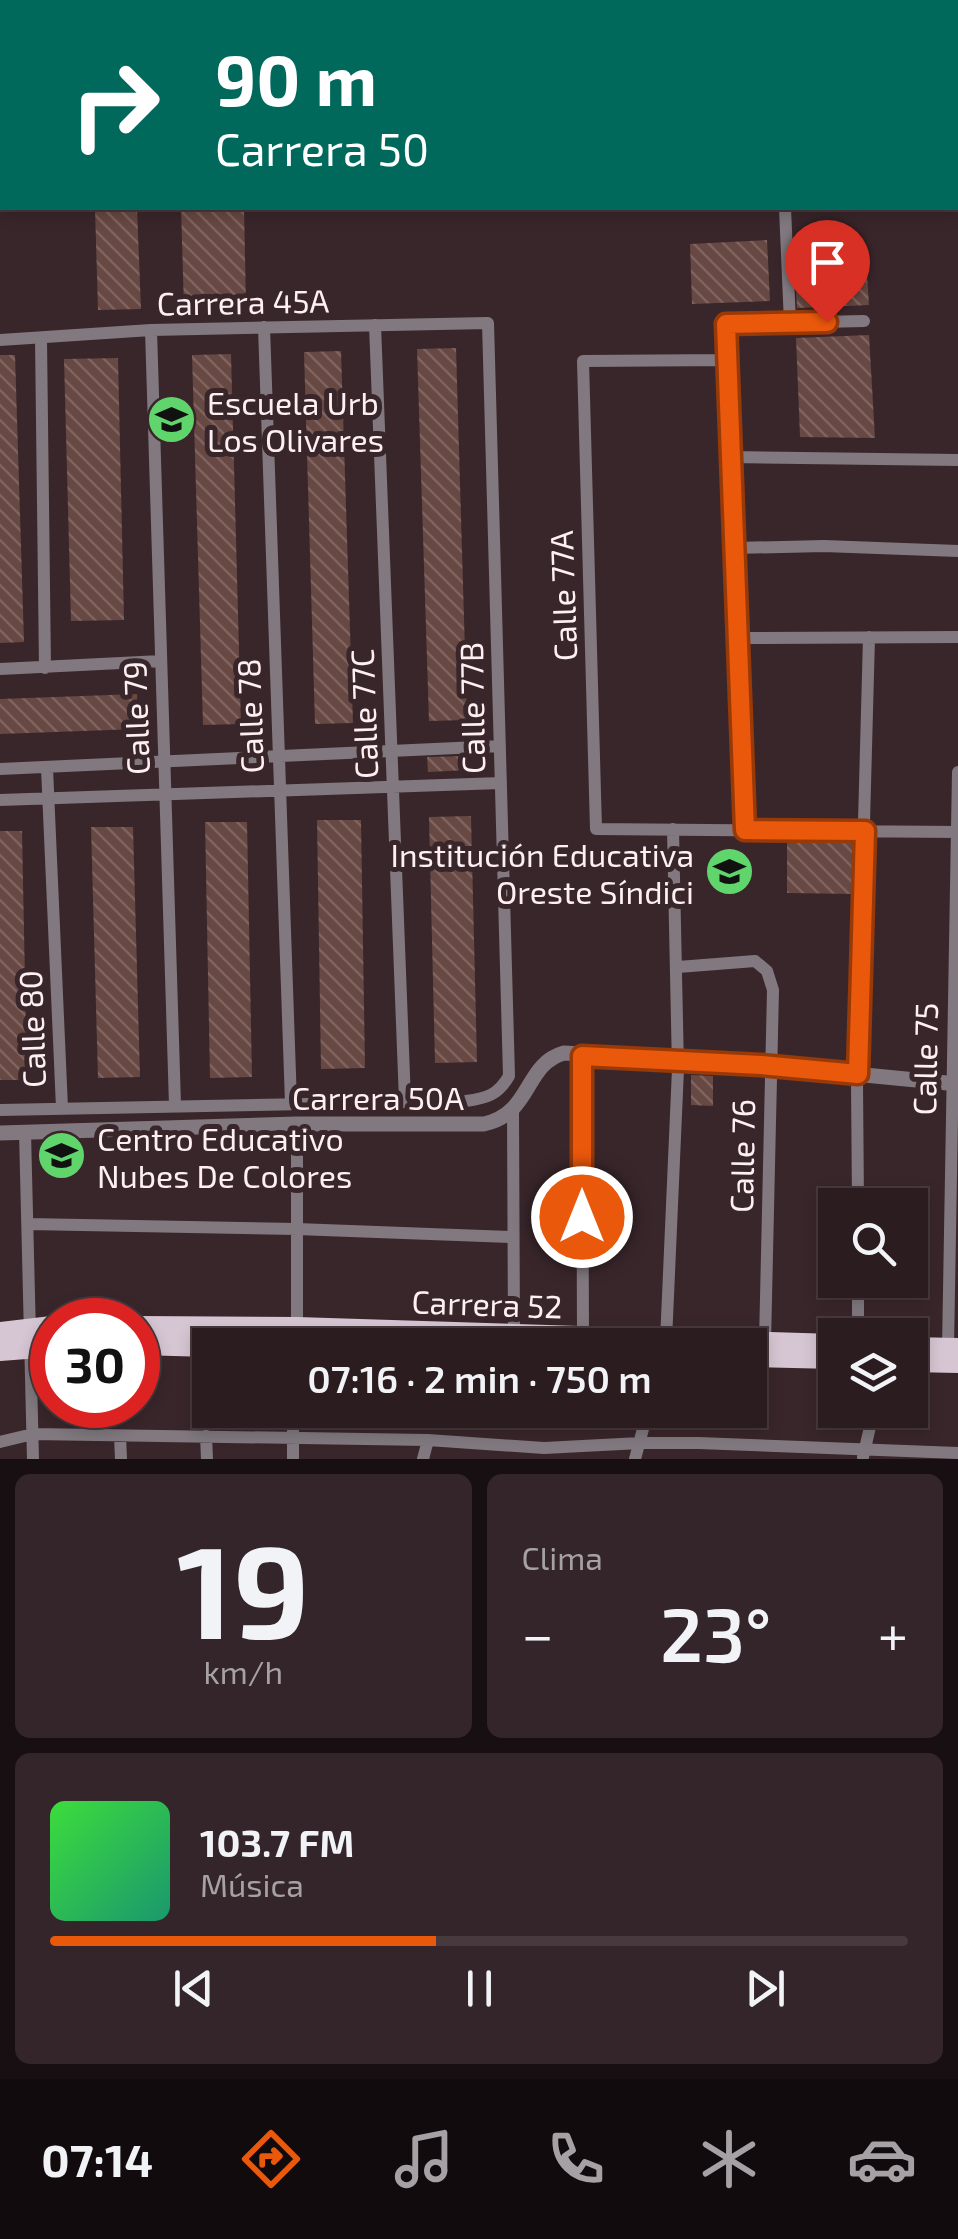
<!DOCTYPE html>
<html lang="es">
<head>
<meta charset="utf-8">
<style>
  body { margin:0; font-family:"Exo 2",sans-serif; background:#332529; color:#f1f3f6; height:100vh; display:flex; flex-direction:column; font-size:38px; white-space:nowrap }
  * { box-sizing:border-box; margin:0 }
  p { font-size:32px; color:#a6a1a5 }
  .icon { flex:none; width:55px; height:55px; fill:none; stroke:currentColor; stroke-width:2; stroke-linecap:round; stroke-linejoin:round }
  .map { position:relative; height:1459px; overflow:hidden }
  .side { display:flex; flex-direction:column; gap:15px; padding:15px; background:#180f12; flex:1 }
  .side>* { flex:none }
  .top-card { position:absolute; left:0px; top:0px; width:960px; height:210px; box-shadow:0 5px 15px #0003,0 0 0 2px #473a3e; background:#00695c; color:#fff; overflow:hidden }
  .controls { position:absolute; left:818px; top:1188px; display:grid; gap:20px }
  .controls a { display:grid; place-items:center; width:110px; height:110px; border-radius:0px; background:#2b1c20; box-shadow:0 5px 15px #0003,0 0 0 2px #473a3e; font-size:50px }
  .speed { position:absolute; left:30px; top:1298px; display:flex; gap:20px; font-size:50px; font-weight:700; text-align:center }
  .speed>* { display:grid; place-content:center; width:130px; height:130px; border-radius:50%; background:#2b1c20; box-shadow:0 5px 15px #0003,0 0 0 2px #473a3e; line-height:1 }
  .speed .limit { border:15px solid #d22; background:#fff; color:#111 }
  .pin { position:absolute; display:grid; place-items:center; width:85px; height:85px; color:#fff; margin:-102px -42px; border-radius:50% 50% 50% 0; rotate:-45deg; box-shadow:0 0 10px #0007 }
  .pin .icon { rotate:45deg }
  .me { position:absolute; width:110px; margin:-55px; rotate:0deg; stroke-linejoin:round; filter:drop-shadow(0 0 8px #0008) }
  .turn { display:flex; align-items:center; gap:35px; height:210px; padding:0 50px; font-size:45px }
  .turn .icon { width:130px; height:130px; stroke-width:2.5 }
  .turn b { display:block; font-size:70px; line-height:85px }
  .big { font-size:75px; font-weight:600; line-height:1.1 }
  .side .widget { flex:1; display:flex; flex-direction:column; justify-content:center; gap:15px; min-width:0; padding:0 35px; border-radius:15px; background:#332529 }
  .side .dial { align-items:center; gap:0 }
  .dial b { font-size:130px; line-height:1 }
  .song { display:flex; align-items:center; gap:30px }
  .cover { width:120px; height:120px; border-radius:15px; background:linear-gradient(135deg,hsl(120 70% 55%),hsl(160 70% 35%)) }
  .played { height:10px; border-radius:5px; background:linear-gradient(90deg,#ea580c 45%,#473a3e 45%) }
  .keys { display:flex; justify-content:space-around; direction:ltr }
  .heat { display:flex; justify-content:space-between; align-items:center; font-size:55px; direction:ltr }
  .side .tiles { flex:1; display:grid; gap:15px; grid-template-columns:1fr 1fr }
  .widget:last-child { grid-column:span 2 }
  .trip { position:absolute; left:192px; top:1328px; width:575px; height:100px; border-radius:0px; background:#2b1c20; box-shadow:0 5px 15px #0003,0 0 0 2px #473a3e; font-weight:600; line-height:100px; text-align:center }
  .menu { display:flex; height:160px; justify-content:space-around; align-items:center; background:#110b0d; color:#a6a1a5 }
  .menu .icon { width:70px; height:70px }
  .menu .selected { color:#ea580c }
  .menu b { font-size:45px; color:#f1f3f6 }
  .map>svg:first-child { display:block }
  .building { fill:url(#building-back-hatch) }
  .lines { fill:none; stroke-linecap:round; stroke-linejoin:round }
  .minor { stroke:#81797f; stroke-width:12 }
  .tertiary { stroke:#81797f; stroke-width:15 }
  .primary { stroke:#d6c6d3; stroke-width:20 }
  .trunk { stroke:#e7d5e4; stroke-width:20 }
  .route-casing { stroke:#983908; stroke-width:25 }
  .route { stroke:#ea580c; stroke-width:18 }
  .labels { text-anchor:middle; dominant-baseline:central; stroke-width:10; stroke-linejoin:round; paint-order:stroke }
  .street-label { font-size:32px; fill:#fdeff2; stroke:#39262b }
  .poi-label { font-size:32px; fill:#fdeff2; stroke:#39262b; text-anchor:start }
</style>
</head>
<body>
<div class="map">
<svg width="958" height="1459" viewBox="0 0 958 1459">
  <defs>
    <pattern id="building-back-hatch" width="6" height="6" patternUnits="userSpaceOnUse" patternTransform="scale(2.5)"><rect width="6" height="6" fill="#674842"/><path d="M-1 5l2 2M0 0l6 6M5-1l2 2" fill="none" stroke="#7e635e"/></pattern>
  </defs>
  <rect width="100%" height="100%" fill="#39262b"/>
  <path class="building" d="M95,208h42l4,101 -43,1z
    M181,208h63l2,98 -62,2z
    M767,240l3,61 -78,3 -2,-60z
    M865,243l4,62 -72,3 -3,-62z
    M869,335l6,103 -75,-1 -4,-99z
    M456,348l11,372 -38,1 -12,-372z
    M341,351l12,372 -38,1 -11,-372z
    M231,354l10,370 -38,1 -11,-370z
    M0,355h15l9,287 -24,1z
    M118,358l6,262 -53,1 -7,-262z
    M137,694l1,35 -138,5v-35z
    M468,756v14l-40,2 -1,-15z
    M471,816l6,246 -42,1 -6,-246z
    M317,820h44l4,248 -44,1z
    M205,822h42l5,255 -42,1z
    M91,827h42l7,250 -42,1z
    M0,831h22l5,249h-27z
    M787,834l67,1v59l-67,-1z
    M691,1075l22,1v30l-22,-1z"/>
  <g class="lines">
    <path class="minor" d="M920,0l2,2
      M958,44v1
      M785,208l5,115
      M375,325l30,776
      M264,327l27,776
      M151,330l24,775
      M41,339l4,329
      M0,340l151,-10 337,-7 21,753c-11,19 -22,22 -43,25l-466,9
      M727,360l-144,1 13,468 362,3
      M731,457l227,3
      M735,548l89,-2 134,5
      M738,638l220,-1
      M0,669l161,-8
      M47,768l15,340
      M0,769l500,-23
      M0,800l501,-17
      M745,830l-19,-506 138,-3
      M678,967l77,-6 12,10 6,19 -8,352
      M582,1056l1,280
      M513,1112l1,222
      M25,1132l8,327
      M858,1205l-1,-123 12,-445
      M28,1224l269,5 216,8
      M858,1280v55
      M297,1327v-203
      M666,1341l12,-272 -5,-240
      M948,1348l10,-576
      M120,1436l1,23
      M206,1436l1,23
      M0,1442l33,-8 395,6 116,8 96,-5h59l259,10
      M863,1457l11,-47
      M293,1459v-49
      M423,1459l5,-19
      M635,1459l13,-49"/>
    <path class="tertiary" d="M0,1133l297,-9h187c48,-10 40,-60 80,-71l197,12 197,19"/>
    <path class="primary" d="M138,1326l159,1 538,17
      M0,1332l52,-6
      M138,1345l72,2
      M910,1347l48,1
      M0,1351l52,-4
      M750,1357l85,2
      M910,1362l48,1"/>
    <path class="trunk" d="M36,0l24,2
      M532,2l44,-2
      M660,2l16,-2
      M873,2l29,-2
      M0,19l2,1"/>
  </g>
  <g class="lines">
    <defs>
      <path id="route" d="M582,1217v-161l179,9 97,9 7,-243 -120,-1 -19,-506 101,-2"/>
    </defs>
    <use href="#route" class="route-casing"/>
    <use href="#route" class="route"/>
  </g>
  <defs>
    <symbol id="school-disc" viewBox="-11 -11 22 22"><circle r="9.5" fill="#5fd56b" stroke="#39262b"/><path d="M0-5L7-2L0 1L-7-2ZM-4 1L0 2.5L4 1V4Q0 6-4 4Z" fill="#111"/></symbol>
  </defs>
  <g fill-rule="evenodd">
    <use href="#school-disc" x="144" y="392" width="55" height="55"/>
    <use href="#school-disc" x="702" y="844" width="55" height="55"/>
    <use href="#school-disc" x="34" y="1128" width="55" height="55"/>
  </g>
  <g class="labels">
    <g class="street-label">
      <text transform="translate(243 301) rotate(-1)">Carrera 45A</text>
      <text transform="translate(562 596) rotate(-92)">Calle 77A</text>
      <text transform="translate(471 708) rotate(-91)">Calle 77B</text>
      <text transform="translate(363 714) rotate(-92)">Calle 77C</text>
      <text transform="translate(249 716) rotate(-92)">Calle 78</text>
      <text transform="translate(135 718) rotate(-92)">Calle 79</text>
      <text transform="translate(31 1029) rotate(-92)">Calle 80</text>
      <text transform="translate(924 1059) rotate(-89)">Calle 75</text>
      <text x="378" y="1097">Carrera 50A</text>
      <text transform="translate(741 1156) rotate(-89)">Calle 76</text>
      <text transform="translate(487 1303) rotate(2)">Carrera 52</text>
    </g>
    <g class="poi-label">
      <text x="207" y="402">Escuela Urb<tspan x="207" dy="37">Los Olivares</tspan></text>
      <text x="694" y="854" text-anchor="end">Institución Educativa<tspan x="694" dy="37">Oreste Síndici</tspan></text>
      <text x="97" y="1138">Centro Educativo<tspan x="97" dy="37">Nubes De Colores</tspan></text>
    </g>
  </g>
</svg>
<div class="controls">
<a><svg class="icon" aria-label="search" viewBox="0 0 24 24"><circle cx="10" cy="10" r="6"/><path d="M15 15l6 6"/></svg></a>
<a><svg class="icon" aria-label="layers" viewBox="0 0 24 24"><path d="M12 4l9 5-9 5-9-5zM3 14l9 5 9-5"/></svg></a>
</div>
<div class="speed"><div class="limit">30</div></div>
<div class="pin" style="left:827px;top:322px;background:#d93025"><svg class="icon" aria-label="arrive" viewBox="0 0 24 24"><path d="M6 21V4h12l-3 4 3 4H6"/></svg></div>
<svg class="me" style="left:582px;top:1217px" viewBox="-20 -20 40 40"><circle r="17" fill="#ea580c" stroke="#fff" stroke-width="3"/><path d="M0-11L8 9 0 5-8 9z" fill="#fff"/></svg>
<div class="trip">07:16 · 2 min · 750 m</div>
<div class="top-card">
<div class="turn"><svg class="icon" aria-label="right" viewBox="0 0 24 24"><path d="M7 20v-9h11M14 6l5 5-5 5"/></svg><div><b>90 m</b>Carrera 50</div></div>
</div>
</div>
<section class="side">
<div class="tiles">
<div class="widget dial"><b>19</b><p>km/h</p></div>
<div class="widget"><p>Clima</p>
<div class="heat"><a>−</a><b class="big">23°</b><a>+</a></div>
</div>
<div class="widget">
<div class="song"><i class="cover"></i><div><b>103.7 FM</b><p>Música</p></div></div>
<div class="played"></div>
<div class="keys"><svg class="icon" aria-label="previous" viewBox="0 0 24 24"><path d="M18 5L8 12l10 7zM5 5v14"/></svg><svg class="icon" aria-label="pause" viewBox="0 0 24 24"><path d="M8 5v14M16 5v14"/></svg><svg class="icon" aria-label="next" viewBox="0 0 24 24"><path d="M6 5l10 7-10 7zM19 5v14"/></svg></div>
</div>
</div>
</section>
<nav class="menu">
<b>07:14</b>
<svg class="icon selected" aria-label="directions" viewBox="0 0 24 24"><path d="M12 3l9 9-9 9-9-9zM9 14v-3h6M13 9l2 2-2 2"/></svg>
<svg class="icon" aria-label="music" viewBox="0 0 24 24"><path d="M9 18V5l10-2v13"/><circle cx="6" cy="18" r="3"/><circle cx="16" cy="16" r="3"/></svg>
<svg class="icon" aria-label="phone" viewBox="0 0 24 24"><path d="M5 4h4l2 5-3 2q2 4 5 5l2-3 5 2v4C11 20 4 13 5 4z"/></svg>
<svg class="icon" aria-label="climate" viewBox="0 0 24 24"><path d="M12 3v18M4 7l16 10M4 17L20 7"/></svg>
<svg class="icon" aria-label="car" viewBox="0 0 24 24"><path d="M5 17H2v-5l4-1 3-4h7l3 4 3 1v5h-3M9 17h6M6 11h13"/><circle cx="7" cy="17" r="2"/><circle cx="17" cy="17" r="2"/></svg>
</nav>
</body>
</html>
